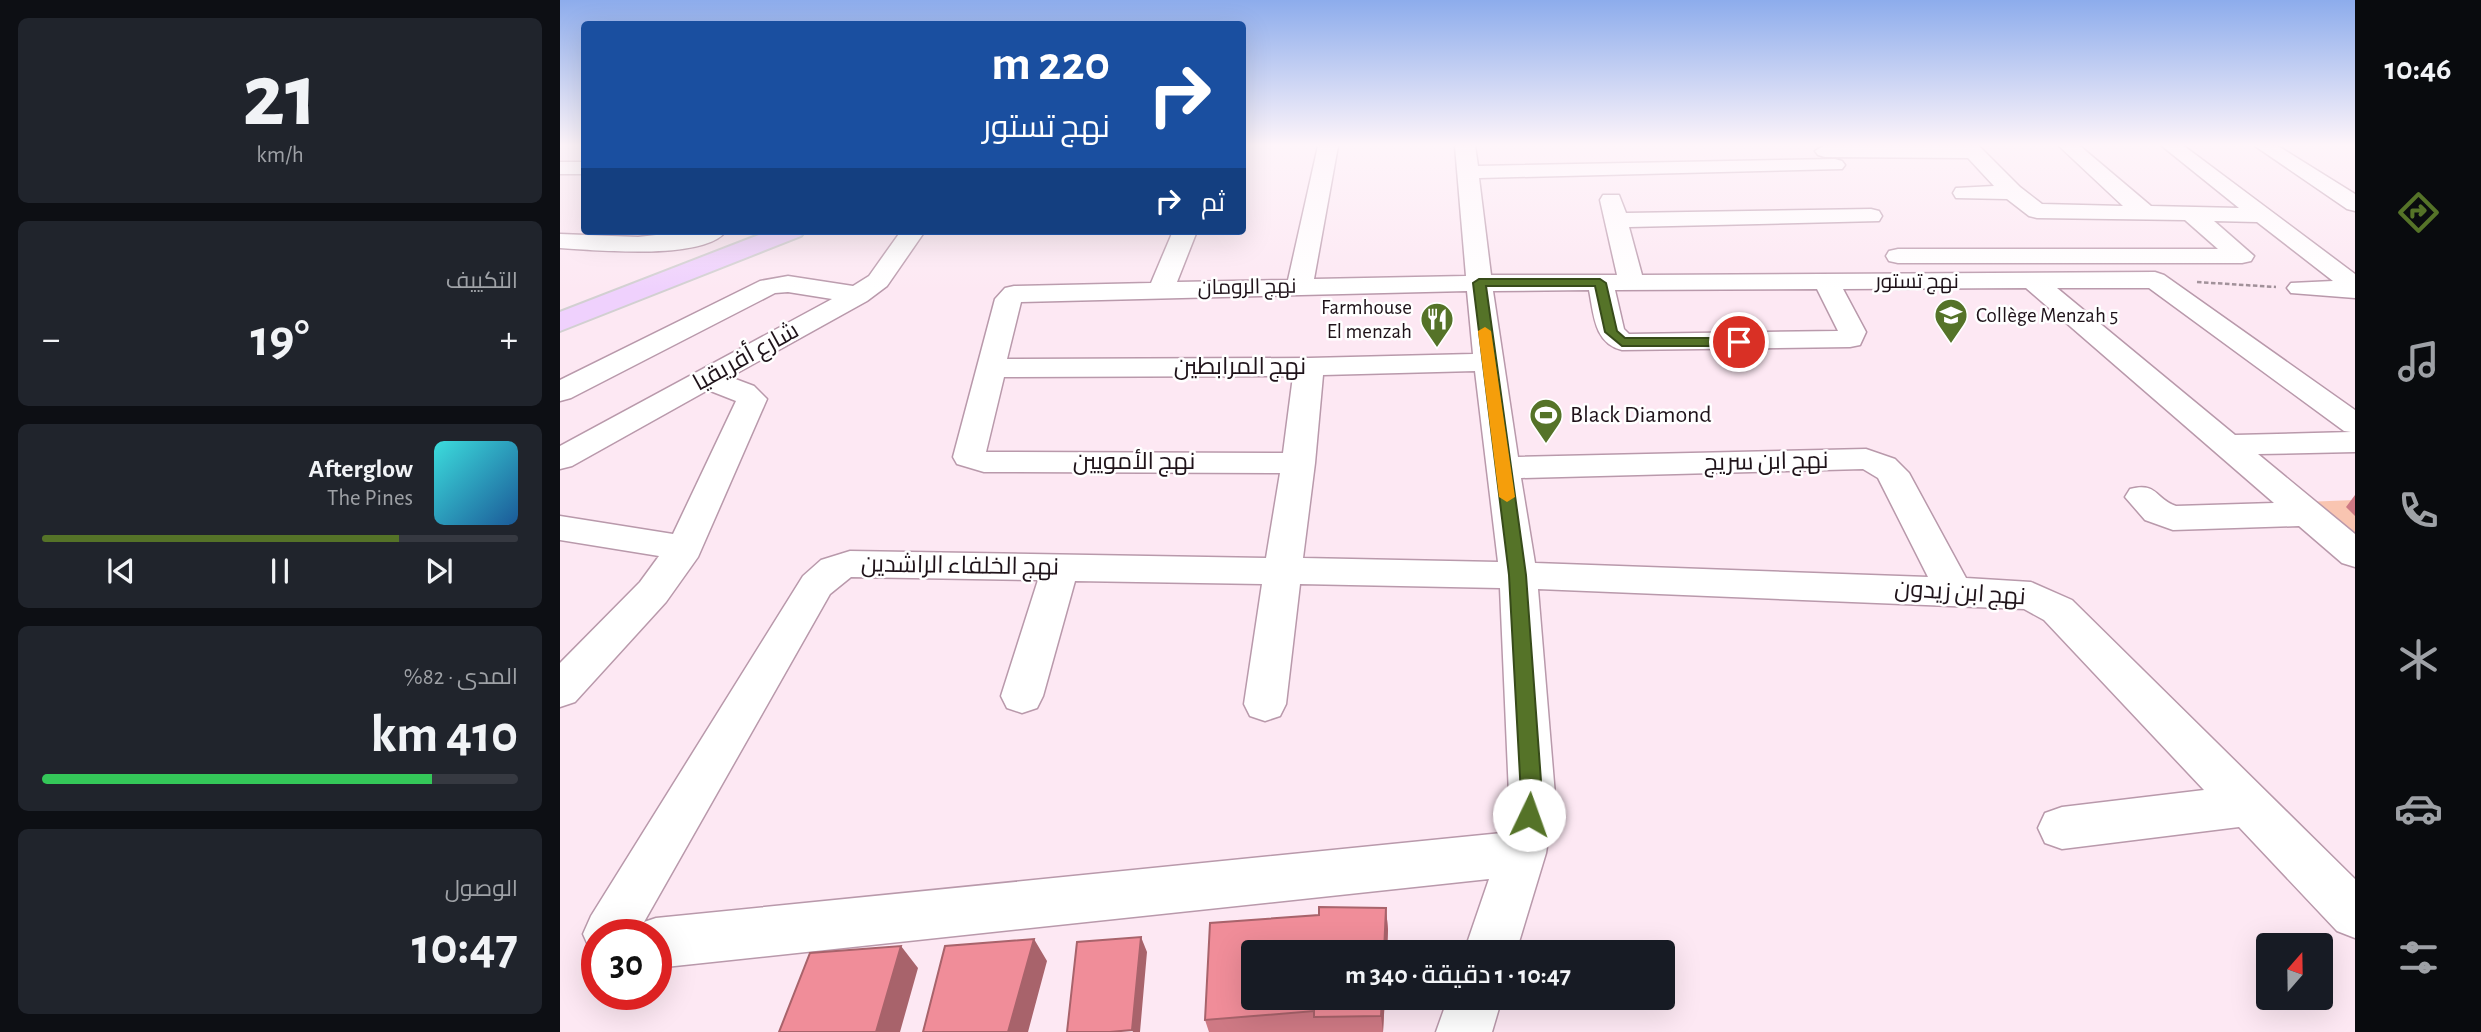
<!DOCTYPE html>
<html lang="ar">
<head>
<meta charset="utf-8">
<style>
  body { margin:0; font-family:"Alegreya Sans",Cairo,sans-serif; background:#20242c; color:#f1f3f6; direction:rtl; height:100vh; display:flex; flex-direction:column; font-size:26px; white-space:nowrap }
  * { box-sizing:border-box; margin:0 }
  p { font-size:23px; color:#9ea1a6 }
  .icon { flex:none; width:38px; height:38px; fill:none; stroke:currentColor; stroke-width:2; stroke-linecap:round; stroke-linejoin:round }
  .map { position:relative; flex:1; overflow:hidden; direction:ltr }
  .panel { display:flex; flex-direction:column; gap:18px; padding:18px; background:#0d0f14; width:560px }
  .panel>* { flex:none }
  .guide { position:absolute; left:21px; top:21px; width:665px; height:214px; border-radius:7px; box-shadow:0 7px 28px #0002; direction:rtl; background:#1a4fa0; color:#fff; overflow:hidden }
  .needle { width:46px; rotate:20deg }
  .fabs { position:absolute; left:1696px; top:933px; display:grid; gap:14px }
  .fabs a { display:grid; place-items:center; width:77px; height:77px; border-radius:7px; background:#171b24; box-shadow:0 7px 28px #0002; font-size:35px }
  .speed { position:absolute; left:21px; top:919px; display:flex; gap:14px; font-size:35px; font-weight:700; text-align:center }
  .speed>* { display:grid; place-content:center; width:91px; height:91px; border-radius:50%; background:#171b24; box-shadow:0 7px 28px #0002; line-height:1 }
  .speed .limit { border:10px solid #d22; background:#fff; color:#111 }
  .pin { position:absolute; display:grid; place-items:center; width:60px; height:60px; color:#fff; margin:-30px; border:4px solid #fff; border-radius:50%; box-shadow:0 2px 7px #0007 }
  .me { position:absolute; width:77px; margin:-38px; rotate:3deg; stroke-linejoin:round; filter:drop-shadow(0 0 5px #0008) }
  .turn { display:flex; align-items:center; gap:24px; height:147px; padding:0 21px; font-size:32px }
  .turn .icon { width:91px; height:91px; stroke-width:2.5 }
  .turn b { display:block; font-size:49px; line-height:60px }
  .then { display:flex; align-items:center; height:66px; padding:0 21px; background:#0003; gap:14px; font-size:26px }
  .big { font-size:52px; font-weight:600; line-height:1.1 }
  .panel .card { flex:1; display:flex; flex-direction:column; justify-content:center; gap:10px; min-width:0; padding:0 24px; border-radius:10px; background:#20242c }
  .panel .dial { align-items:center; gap:0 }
  .dial b { font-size:91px; line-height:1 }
  .song { display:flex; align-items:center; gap:21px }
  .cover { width:84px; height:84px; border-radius:10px; background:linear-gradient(135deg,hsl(180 70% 55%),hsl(210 70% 35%)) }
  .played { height:7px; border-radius:4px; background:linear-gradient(90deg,#557328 75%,#363941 75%) }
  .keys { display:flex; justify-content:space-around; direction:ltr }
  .heat { display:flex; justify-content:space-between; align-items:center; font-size:38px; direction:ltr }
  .charge { height:10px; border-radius:5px; background:linear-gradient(90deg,#34c759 82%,#363941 0) }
  .trip { position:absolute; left:681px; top:940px; width:434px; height:70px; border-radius:7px; background:#171b24; box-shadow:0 7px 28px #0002; font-weight:600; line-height:70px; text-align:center; direction:rtl }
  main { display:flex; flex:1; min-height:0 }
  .menu { display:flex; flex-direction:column; width:126px; justify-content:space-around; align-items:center; background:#090b0e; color:#9ea1a6 }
  .menu .icon { width:49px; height:49px }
  .menu .selected { color:#557328 }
  .menu b { font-size:32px; color:#f1f3f6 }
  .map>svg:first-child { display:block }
  .green { fill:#f9c5b1 }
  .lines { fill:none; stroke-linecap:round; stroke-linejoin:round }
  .minor-casing { stroke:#b999ab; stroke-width:3 }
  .major-casing { stroke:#d2d0d1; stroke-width:4 }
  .path { stroke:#9e8d96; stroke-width:2.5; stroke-dasharray:4.5 2.5; stroke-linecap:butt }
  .minor { fill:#fff; fill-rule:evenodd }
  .major { fill:#efd1fd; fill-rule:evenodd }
  .wall { fill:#ce7984 }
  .shaded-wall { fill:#a8636b }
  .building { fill:#f08d99; stroke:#a8636b; stroke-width:2 }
  .route { fill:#557328; stroke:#374b1a; stroke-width:2 }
  .slow { fill:#f59e0b }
  .labels { text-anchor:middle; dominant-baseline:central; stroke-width:5; stroke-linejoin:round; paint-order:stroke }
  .far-street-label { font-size:21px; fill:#1f131a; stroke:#fff }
  .far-poi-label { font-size:21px; fill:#1f131a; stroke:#fff; text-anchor:end }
  .street-label { font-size:24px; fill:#1f131a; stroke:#fff }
  .poi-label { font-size:24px; fill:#1f131a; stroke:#fff; text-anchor:start }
</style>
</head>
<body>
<main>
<nav class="menu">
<b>10:46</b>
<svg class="icon selected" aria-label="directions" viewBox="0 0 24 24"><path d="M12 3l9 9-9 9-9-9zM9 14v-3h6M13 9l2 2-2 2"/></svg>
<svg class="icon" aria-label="music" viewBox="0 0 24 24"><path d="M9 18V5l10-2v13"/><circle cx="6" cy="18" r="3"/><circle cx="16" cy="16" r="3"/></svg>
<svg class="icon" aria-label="phone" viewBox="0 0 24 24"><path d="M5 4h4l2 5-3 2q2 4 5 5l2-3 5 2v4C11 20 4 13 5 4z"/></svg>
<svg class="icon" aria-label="climate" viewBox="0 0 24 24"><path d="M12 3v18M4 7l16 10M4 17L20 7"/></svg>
<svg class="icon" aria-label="car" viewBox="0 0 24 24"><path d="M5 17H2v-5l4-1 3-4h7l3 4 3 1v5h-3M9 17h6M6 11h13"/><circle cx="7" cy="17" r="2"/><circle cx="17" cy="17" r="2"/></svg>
<svg class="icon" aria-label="filters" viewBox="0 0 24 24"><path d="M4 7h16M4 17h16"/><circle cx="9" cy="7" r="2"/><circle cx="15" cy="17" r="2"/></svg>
</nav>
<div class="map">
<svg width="1795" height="1032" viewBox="0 0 1795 1032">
  <rect width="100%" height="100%" fill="#fde8f3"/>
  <path class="green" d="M1795,500v42l-51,-40z"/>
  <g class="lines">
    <defs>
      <path id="minor" d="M758,146h20l-24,133 152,-3 -11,-130h20l3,20 357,-7 7,2 3,4 -3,4 -363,9 12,97h126l-17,-75 3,-5h16l7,18 245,-4 8,2 3,5 -3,5 -250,6 13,48 513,-3 9,3 191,135v42l-97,2 97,80v33l-13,-4 -43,-37 -126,4 -28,-10 -20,-23 5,-8c28,-7 25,10 46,17l98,-3 -248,-215 -183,1 23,43 -6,13 -10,2 -228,3c-28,-7 -28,-35 -33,-60l-96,1 25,166 348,-8 29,10 14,14 57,105 65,4 41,18 283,279v59l-18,-7 -98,-104 -177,22 -17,-6 -7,-15 7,-15 17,-6 142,-17 -160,-170 -20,-11 -486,-20 17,206 -9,58 -30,99h-52l25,-73 -833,89v-34h-59v20l-6,-2 -8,-18 8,-18 212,-340 18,-16 29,-9 416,7 14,-85 -296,-1 -27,-8 -4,-7 42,-158 10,-11 9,-2 137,-3 22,-52h24l-20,51 111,-2zM1497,288h92l195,143 7,1 -116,3zM1257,289l21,42 -209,3 -5,-5 -9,-39zM907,291l6,63 -164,4 -302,1 14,-57zM915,371l23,191 -195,-4 12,-95 8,-88zM733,376l-10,77 -297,-1 18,-75zM1303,469l15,9 50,99 -393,-14 -14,-85zM291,577l187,3 -37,116 6,12 15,5 15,-5 6,-12 32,-115 187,3 -18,120 6,12 15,5 15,-5 6,-12 14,-120 200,4 9,207 -7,38 -846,85 -12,4 186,-328z
        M1263,146h156l41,41 22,17 81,2 -64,-60h21l71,60 88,2 -77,-62h22l171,128v24l-64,-5 -4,-5 4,-5 42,-2 -76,-59 -43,-1 40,35 -3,5 -9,2h-344l-9,-2 -3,-5 3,-5 9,-2h320l-33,-29 -148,-2 -8,-2 -22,-17 -51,-1 -3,-5 3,-5 38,-2 -26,-28 -143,-1 -7,-2 -3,-4z
        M1695,146h23l77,48v17l-8,-2z
        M0,162h24v12h-24z
        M132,231h34c-21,30 -132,19 -166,17v-14l78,3z
        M341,231h24l-38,55 -20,15 -137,76 24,9 13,13 -69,158 -32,45 -91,100 -15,5v-44l80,-81 19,-26 -99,-16v-24l113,18 63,-133 -28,-11 -136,76 -12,3v-23l272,-147 -44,-7 -13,1 -204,105 -11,3v-21l200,-99 28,-5 65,10 16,-10z
        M888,998h54l-10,34h-56z"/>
      <path id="major" d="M209,231h36l-4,5 -241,95v-19z"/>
    </defs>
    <use href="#minor" class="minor-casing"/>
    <use href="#major" class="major-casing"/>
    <path class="path" d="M1637,282l79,5"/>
    <use href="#minor" class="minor"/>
    <use href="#major" class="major"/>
  </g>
  <path class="wall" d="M1795,495v21l-9,-9z
    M826,908l2,22 -5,102h-174l-4,-12 114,-105z"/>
  <path class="shaded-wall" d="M826,908l2,22 -1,22h-3z
    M581,937l6,15 -7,80h-7l-1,-2z
    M474,939l13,22 -19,71h-20z
    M341,946l17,22 -18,64h-24z
    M822,998h3l-2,34 -2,-16z"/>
  <path class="building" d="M759,907l67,1 -2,44h-131v46h129l-1,18 -67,1v-6l-109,9 5,-97 109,-8z
    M581,937l-9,93 -22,2h-43l10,-90z
    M474,939l-26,93h-85l22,-86z
    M341,946l-25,86h-97l31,-79z"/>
  <linearGradient id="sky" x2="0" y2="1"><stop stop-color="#8dacec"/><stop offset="0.5" stop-color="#fef5fa"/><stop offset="1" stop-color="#fef5fa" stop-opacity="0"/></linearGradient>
  <rect width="1795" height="290" fill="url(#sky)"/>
  <path class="route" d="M1040,279l6,4 11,48 8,7h114l6,4 -6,4h-117l-17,-14 -10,-46h-109l40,289 16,220 -6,26 -7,3 -8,-3 -3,-6 3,-20 -12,-220 -36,-292 6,-4z"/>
  <path class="slow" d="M925,327l6,4 24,166 -8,5 -8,-5 -21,-166z"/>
  <defs>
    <symbol id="school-pin" viewBox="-11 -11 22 30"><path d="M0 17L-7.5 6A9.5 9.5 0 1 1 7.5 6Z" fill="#557328" stroke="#fff"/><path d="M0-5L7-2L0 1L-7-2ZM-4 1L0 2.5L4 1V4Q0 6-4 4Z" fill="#fff"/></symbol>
    <symbol id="restaurant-pin" viewBox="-11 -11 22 30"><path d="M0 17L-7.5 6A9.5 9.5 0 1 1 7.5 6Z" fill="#557328" stroke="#fff"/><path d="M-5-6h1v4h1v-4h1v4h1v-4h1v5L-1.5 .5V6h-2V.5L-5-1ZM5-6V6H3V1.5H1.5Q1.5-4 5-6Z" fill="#fff"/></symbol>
    <symbol id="stadium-pin" viewBox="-11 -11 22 30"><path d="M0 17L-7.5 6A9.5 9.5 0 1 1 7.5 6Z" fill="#557328" stroke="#fff"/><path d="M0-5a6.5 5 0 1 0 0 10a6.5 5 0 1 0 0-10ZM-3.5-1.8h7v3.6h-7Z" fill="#fff"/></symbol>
  </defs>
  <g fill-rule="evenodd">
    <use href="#school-pin" x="1372" y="296" width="38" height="52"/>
    <use href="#restaurant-pin" x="858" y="300" width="38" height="52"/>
    <use href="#stadium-pin" x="967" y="396" width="38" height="52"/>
  </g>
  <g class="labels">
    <g class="far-street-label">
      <text x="1357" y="281">نهج تستور</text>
      <text transform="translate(687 287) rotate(-1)">نهج الرومان</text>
    </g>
    <g class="far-poi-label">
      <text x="852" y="307">Farmhouse<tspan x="852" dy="24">El menzah</tspan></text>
      <text x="1416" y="315" text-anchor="start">Collège Menzah 5</text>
    </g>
    <g class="street-label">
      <text transform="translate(186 357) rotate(-29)">شارع أفريقيا</text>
      <text x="680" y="367">نهج المرابطين</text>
      <text x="574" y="462">نهج الأمويين</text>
      <text transform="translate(1206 462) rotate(-1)">نهج ابن سريج</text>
      <text transform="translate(400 566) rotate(1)">نهج الخلفاء الراشدين</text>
      <text transform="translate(1400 593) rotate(4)">نهج ابن زيدون</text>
    </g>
    <g class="poi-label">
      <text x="1010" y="415">Black Diamond</text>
    </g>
  </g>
</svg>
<div class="fabs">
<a><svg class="needle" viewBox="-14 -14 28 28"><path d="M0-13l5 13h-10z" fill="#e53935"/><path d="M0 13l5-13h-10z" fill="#9ea1a6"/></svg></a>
</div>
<div class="speed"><div class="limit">30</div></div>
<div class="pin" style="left:1179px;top:342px;background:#d93025"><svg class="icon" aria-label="arrive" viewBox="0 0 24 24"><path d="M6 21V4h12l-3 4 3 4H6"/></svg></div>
<svg class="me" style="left:969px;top:815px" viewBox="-20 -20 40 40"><circle r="19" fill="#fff"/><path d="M0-13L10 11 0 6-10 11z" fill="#557328"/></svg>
<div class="trip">10:47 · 1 دقيقة · 340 m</div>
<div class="guide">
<div class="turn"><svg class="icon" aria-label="right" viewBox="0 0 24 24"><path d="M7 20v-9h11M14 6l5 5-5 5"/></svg><div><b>220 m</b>نهج تستور</div></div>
<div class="then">ثم<svg class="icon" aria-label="right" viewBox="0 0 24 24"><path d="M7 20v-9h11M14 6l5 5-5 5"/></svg></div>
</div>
</div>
<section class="panel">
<div class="card dial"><b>21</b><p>km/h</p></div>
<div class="card"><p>التكييف</p>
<div class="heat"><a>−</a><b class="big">19°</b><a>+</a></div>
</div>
<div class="card">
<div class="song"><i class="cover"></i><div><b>Afterglow</b><p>The Pines</p></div></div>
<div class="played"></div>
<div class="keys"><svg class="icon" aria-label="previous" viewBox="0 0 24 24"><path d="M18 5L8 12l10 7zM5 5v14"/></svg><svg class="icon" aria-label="pause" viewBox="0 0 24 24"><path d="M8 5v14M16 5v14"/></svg><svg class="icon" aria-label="next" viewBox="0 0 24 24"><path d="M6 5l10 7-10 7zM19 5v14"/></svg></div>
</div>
<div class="card"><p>المدى · 82%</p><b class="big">410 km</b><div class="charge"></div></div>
<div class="card"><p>الوصول</p><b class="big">10:47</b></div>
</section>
</main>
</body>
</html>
